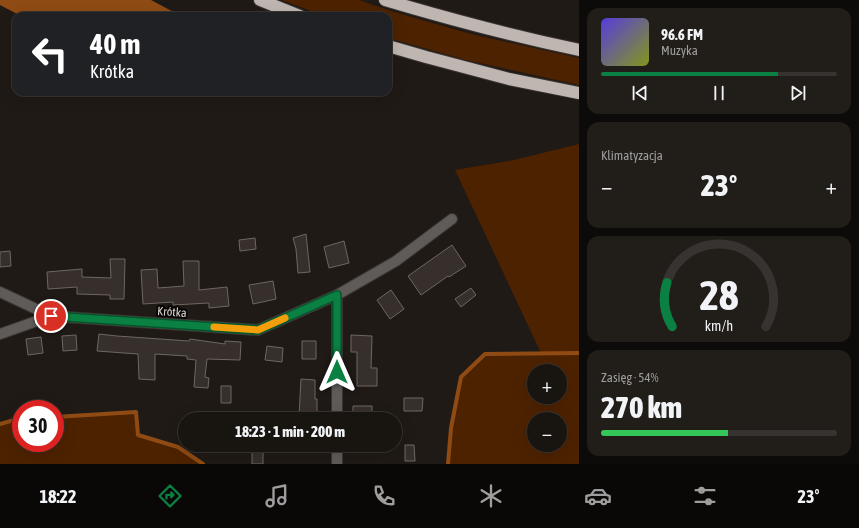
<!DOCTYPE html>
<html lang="pl">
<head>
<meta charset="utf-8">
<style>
  body { margin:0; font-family:"Asap Condensed",sans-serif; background:#211d19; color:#f1f3f6; height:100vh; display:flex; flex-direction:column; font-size:15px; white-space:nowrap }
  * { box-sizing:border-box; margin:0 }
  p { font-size:13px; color:#9f9e9f }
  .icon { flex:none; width:22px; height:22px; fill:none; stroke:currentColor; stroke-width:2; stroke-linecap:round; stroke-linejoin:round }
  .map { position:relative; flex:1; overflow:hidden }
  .details { display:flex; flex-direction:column; gap:8px; padding:8px; background:#0d0b09; width:280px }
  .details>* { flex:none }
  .guide { position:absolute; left:12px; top:12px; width:380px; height:84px; border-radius:12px; box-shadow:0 4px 16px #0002,0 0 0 1px #363330; background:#202124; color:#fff; overflow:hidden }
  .tools { position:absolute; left:527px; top:364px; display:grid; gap:8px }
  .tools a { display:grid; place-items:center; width:40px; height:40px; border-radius:50%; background:#181410; box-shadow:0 4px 16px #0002,0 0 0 1px #363330; font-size:20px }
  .speed { position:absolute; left:12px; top:400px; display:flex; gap:8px; font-size:20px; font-weight:700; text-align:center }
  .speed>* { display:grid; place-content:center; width:52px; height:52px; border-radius:50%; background:#181410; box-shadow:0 4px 16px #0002,0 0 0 1px #363330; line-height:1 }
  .speed .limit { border:6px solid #d22; background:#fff; color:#111 }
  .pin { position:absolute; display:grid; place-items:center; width:34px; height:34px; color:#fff; margin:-17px; border:2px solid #fff; border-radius:50%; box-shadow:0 1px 4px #0007 }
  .me { position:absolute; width:44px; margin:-22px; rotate:0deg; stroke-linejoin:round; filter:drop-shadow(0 0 3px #0008) }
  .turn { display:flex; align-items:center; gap:14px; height:84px; padding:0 12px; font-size:18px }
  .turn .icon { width:52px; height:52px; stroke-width:2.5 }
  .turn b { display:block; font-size:28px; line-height:34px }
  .big { font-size:30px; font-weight:800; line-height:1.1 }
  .details .tile { flex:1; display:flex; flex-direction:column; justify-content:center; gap:6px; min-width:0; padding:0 14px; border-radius:12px; background:#211d19 }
  .details .dial { align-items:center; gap:0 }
  .dial svg { height:104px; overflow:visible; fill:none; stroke:#363330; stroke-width:7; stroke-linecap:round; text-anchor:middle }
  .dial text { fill:#f1f3f6; stroke:none }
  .song { display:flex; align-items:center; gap:12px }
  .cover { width:48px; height:48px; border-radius:6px; background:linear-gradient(135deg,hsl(250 70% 55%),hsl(70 70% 35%)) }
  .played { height:4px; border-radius:2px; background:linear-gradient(90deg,#0b8043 75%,#363330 75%) }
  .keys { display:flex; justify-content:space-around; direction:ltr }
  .heat { display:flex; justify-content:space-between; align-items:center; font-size:22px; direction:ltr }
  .charge { height:6px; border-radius:3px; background:linear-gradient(90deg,#34c759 54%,#363330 0) }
  .trip { position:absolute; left:178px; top:412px; width:224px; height:40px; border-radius:20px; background:#181410; box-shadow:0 4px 16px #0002,0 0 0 1px #363330; font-weight:800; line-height:40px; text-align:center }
  .tabs { display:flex; height:64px; justify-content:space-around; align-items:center; background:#0a0806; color:#9f9e9f }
  .tabs .icon { width:28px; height:28px }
  .tabs .on { color:#0b8043 }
  .tabs b { font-size:18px; color:#f1f3f6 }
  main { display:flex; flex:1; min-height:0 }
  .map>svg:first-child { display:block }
  .green { fill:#4d2200; fill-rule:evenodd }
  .water { fill:#8f4b13 }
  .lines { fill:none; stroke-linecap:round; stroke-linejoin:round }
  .stream { stroke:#8f4b13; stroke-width:4 }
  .building { fill:#362f2b; stroke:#6e6661 }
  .minor-casing { stroke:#3a3531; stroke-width:12 }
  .highway-casing { stroke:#3a3531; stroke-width:14 }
  .minor { stroke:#5f5b59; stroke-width:10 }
  .highway { stroke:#bfb6b1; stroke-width:12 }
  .route-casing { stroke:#07532c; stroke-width:10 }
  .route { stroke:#0b8043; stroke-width:7 }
  .slow { stroke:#f59e0b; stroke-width:7 }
  .labels { text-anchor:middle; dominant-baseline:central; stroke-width:4; stroke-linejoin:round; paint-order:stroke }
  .street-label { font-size:12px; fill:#ddd9d6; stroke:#080604 }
</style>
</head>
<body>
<main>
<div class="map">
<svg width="579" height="464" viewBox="0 0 579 464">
  <rect width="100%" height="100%" fill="#201a16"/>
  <path class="green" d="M282,0h77l32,11 80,23 108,24v27l-113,-25 -78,-22v-22h-64z
    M579,144v320h-131l3,-36 10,-51 24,-23 56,-1 -86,-183 59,-10zM534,371h26v26h-26zM534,419h26v26h-26z
    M136,412l2,23 40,12 25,17h-203v-40l21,-6v25h34v-26z"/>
  <path class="water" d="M0,0h151l30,16h-160l-21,-11z"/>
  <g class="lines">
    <path class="stream" d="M55,417l81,-5 2,23 40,12 25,17
      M0,424l21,-6
      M448,464l3,-36 10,-51 24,-23 94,-1"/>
  </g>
  <path class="building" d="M306,234l4,38 -12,1 -2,-24 -3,-11z
    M255,238l1,11 -16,2 -1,-11z
    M344,241l5,22 -20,5 -5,-21z
    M452,245l14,21 -17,11 -1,-1 -27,19 -13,-19z
    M10,251l1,15 -11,1v-15z
    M110,259h15l-1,40h-14v-4l-33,-1v-7l-29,2 -1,-17 35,-3v8l29,1z
    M183,261h16v29l28,-3 2,19 -20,2v-5l-36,2v-3l-30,2 -2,-34 16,-1 1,19 26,-2z
    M273,281l3,18 -23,5 -4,-19z
    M471,288l5,7 -15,12 -6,-8z
    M391,290l13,19 -14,10 -13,-19z
    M99,334l18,2 72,5 1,-2 35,5v-3l16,1 -1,18 -33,-1 -2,18 4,1 -1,10 -14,-1 2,-27 -9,-1v-3l-32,-2v26l-16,-1 -1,-25 -41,-3z
    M76,335l1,15 -14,1 -1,-15z
    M351,335l21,1 -1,32h6v18h-20v-34h-6z
    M41,337l2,16 -15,2 -2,-16z
    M302,341h14v18h-14z
    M267,346l16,2 -1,14 -17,-2z
    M301,379l14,1v19h2v17h-18z
    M221,386h10v17h-10z
    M404,398h19l-1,13h-18z
    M353,406h19v13h-19z
    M252,445h11v19h-11z
    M405,445h9l1,16h-10z"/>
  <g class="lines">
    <defs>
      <path id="minor" d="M0,292l51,24
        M0,334l51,-18 207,14 79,-35 59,-34 56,-42
        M337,419v-124
        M337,464v-19"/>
      <path id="highway" d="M260,0l40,16
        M385,0c64,19 128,36 194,50
        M388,46l38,11 83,22 70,14"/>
    </defs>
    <use href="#minor" class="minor-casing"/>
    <use href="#highway" class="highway-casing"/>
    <use href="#minor" class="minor"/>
    <use href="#highway" class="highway"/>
  </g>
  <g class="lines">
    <defs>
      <path id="route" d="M51,316l207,14 79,-35v77"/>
    </defs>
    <use href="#route" class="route-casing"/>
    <use href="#route" class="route"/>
    <path class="slow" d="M214,327l44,3 27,-12"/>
  </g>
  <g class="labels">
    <g class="street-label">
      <text transform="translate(172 312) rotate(4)">Krótka</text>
    </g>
  </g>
</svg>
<div class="tools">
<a>+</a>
<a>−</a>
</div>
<div class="speed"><div class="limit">30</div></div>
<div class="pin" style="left:51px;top:316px;background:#d93025"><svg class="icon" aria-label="arrive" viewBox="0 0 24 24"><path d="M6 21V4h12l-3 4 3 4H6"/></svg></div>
<svg class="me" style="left:337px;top:372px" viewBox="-20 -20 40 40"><path d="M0-17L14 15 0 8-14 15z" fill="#0b8043" stroke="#fff" stroke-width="4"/></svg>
<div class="trip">18:23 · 1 min · 200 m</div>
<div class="guide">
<div class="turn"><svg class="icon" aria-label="left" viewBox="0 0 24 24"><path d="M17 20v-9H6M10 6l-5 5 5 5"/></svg><div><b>40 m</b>Krótka</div></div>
</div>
</div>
<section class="details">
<div class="tile">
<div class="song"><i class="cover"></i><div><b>96.6 FM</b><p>Muzyka</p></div></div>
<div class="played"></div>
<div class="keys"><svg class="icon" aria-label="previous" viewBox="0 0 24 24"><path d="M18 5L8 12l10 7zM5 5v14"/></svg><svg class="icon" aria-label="pause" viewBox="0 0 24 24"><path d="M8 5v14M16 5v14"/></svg><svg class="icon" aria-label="next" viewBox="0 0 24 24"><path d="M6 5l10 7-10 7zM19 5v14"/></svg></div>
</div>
<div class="tile"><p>Klimatyzacja</p>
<div class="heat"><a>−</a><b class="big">23°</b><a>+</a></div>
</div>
<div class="tile dial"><svg viewBox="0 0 100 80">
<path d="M14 69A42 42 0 1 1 86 69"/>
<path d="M14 69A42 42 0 0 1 10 35" stroke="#0b8043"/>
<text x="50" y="56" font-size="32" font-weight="700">28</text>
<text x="50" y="72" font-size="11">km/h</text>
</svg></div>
<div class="tile"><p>Zasięg · 54%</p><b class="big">270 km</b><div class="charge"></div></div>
</section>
</main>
<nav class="tabs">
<b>18:22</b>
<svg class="icon on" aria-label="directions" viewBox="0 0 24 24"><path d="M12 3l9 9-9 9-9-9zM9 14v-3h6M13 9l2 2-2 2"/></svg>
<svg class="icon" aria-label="music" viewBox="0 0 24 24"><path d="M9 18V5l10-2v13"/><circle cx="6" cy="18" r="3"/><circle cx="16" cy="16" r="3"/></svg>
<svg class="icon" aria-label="phone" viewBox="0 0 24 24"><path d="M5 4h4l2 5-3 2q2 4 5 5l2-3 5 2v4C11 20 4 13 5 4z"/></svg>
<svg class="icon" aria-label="climate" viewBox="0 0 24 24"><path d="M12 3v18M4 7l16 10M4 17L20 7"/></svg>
<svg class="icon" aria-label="car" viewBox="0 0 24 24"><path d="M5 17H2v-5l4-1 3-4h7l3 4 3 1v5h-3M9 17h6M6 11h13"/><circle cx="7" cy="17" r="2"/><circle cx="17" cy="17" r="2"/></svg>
<svg class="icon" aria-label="filters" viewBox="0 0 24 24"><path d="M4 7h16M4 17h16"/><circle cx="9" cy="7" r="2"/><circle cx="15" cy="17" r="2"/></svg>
<b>23°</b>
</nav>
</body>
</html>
